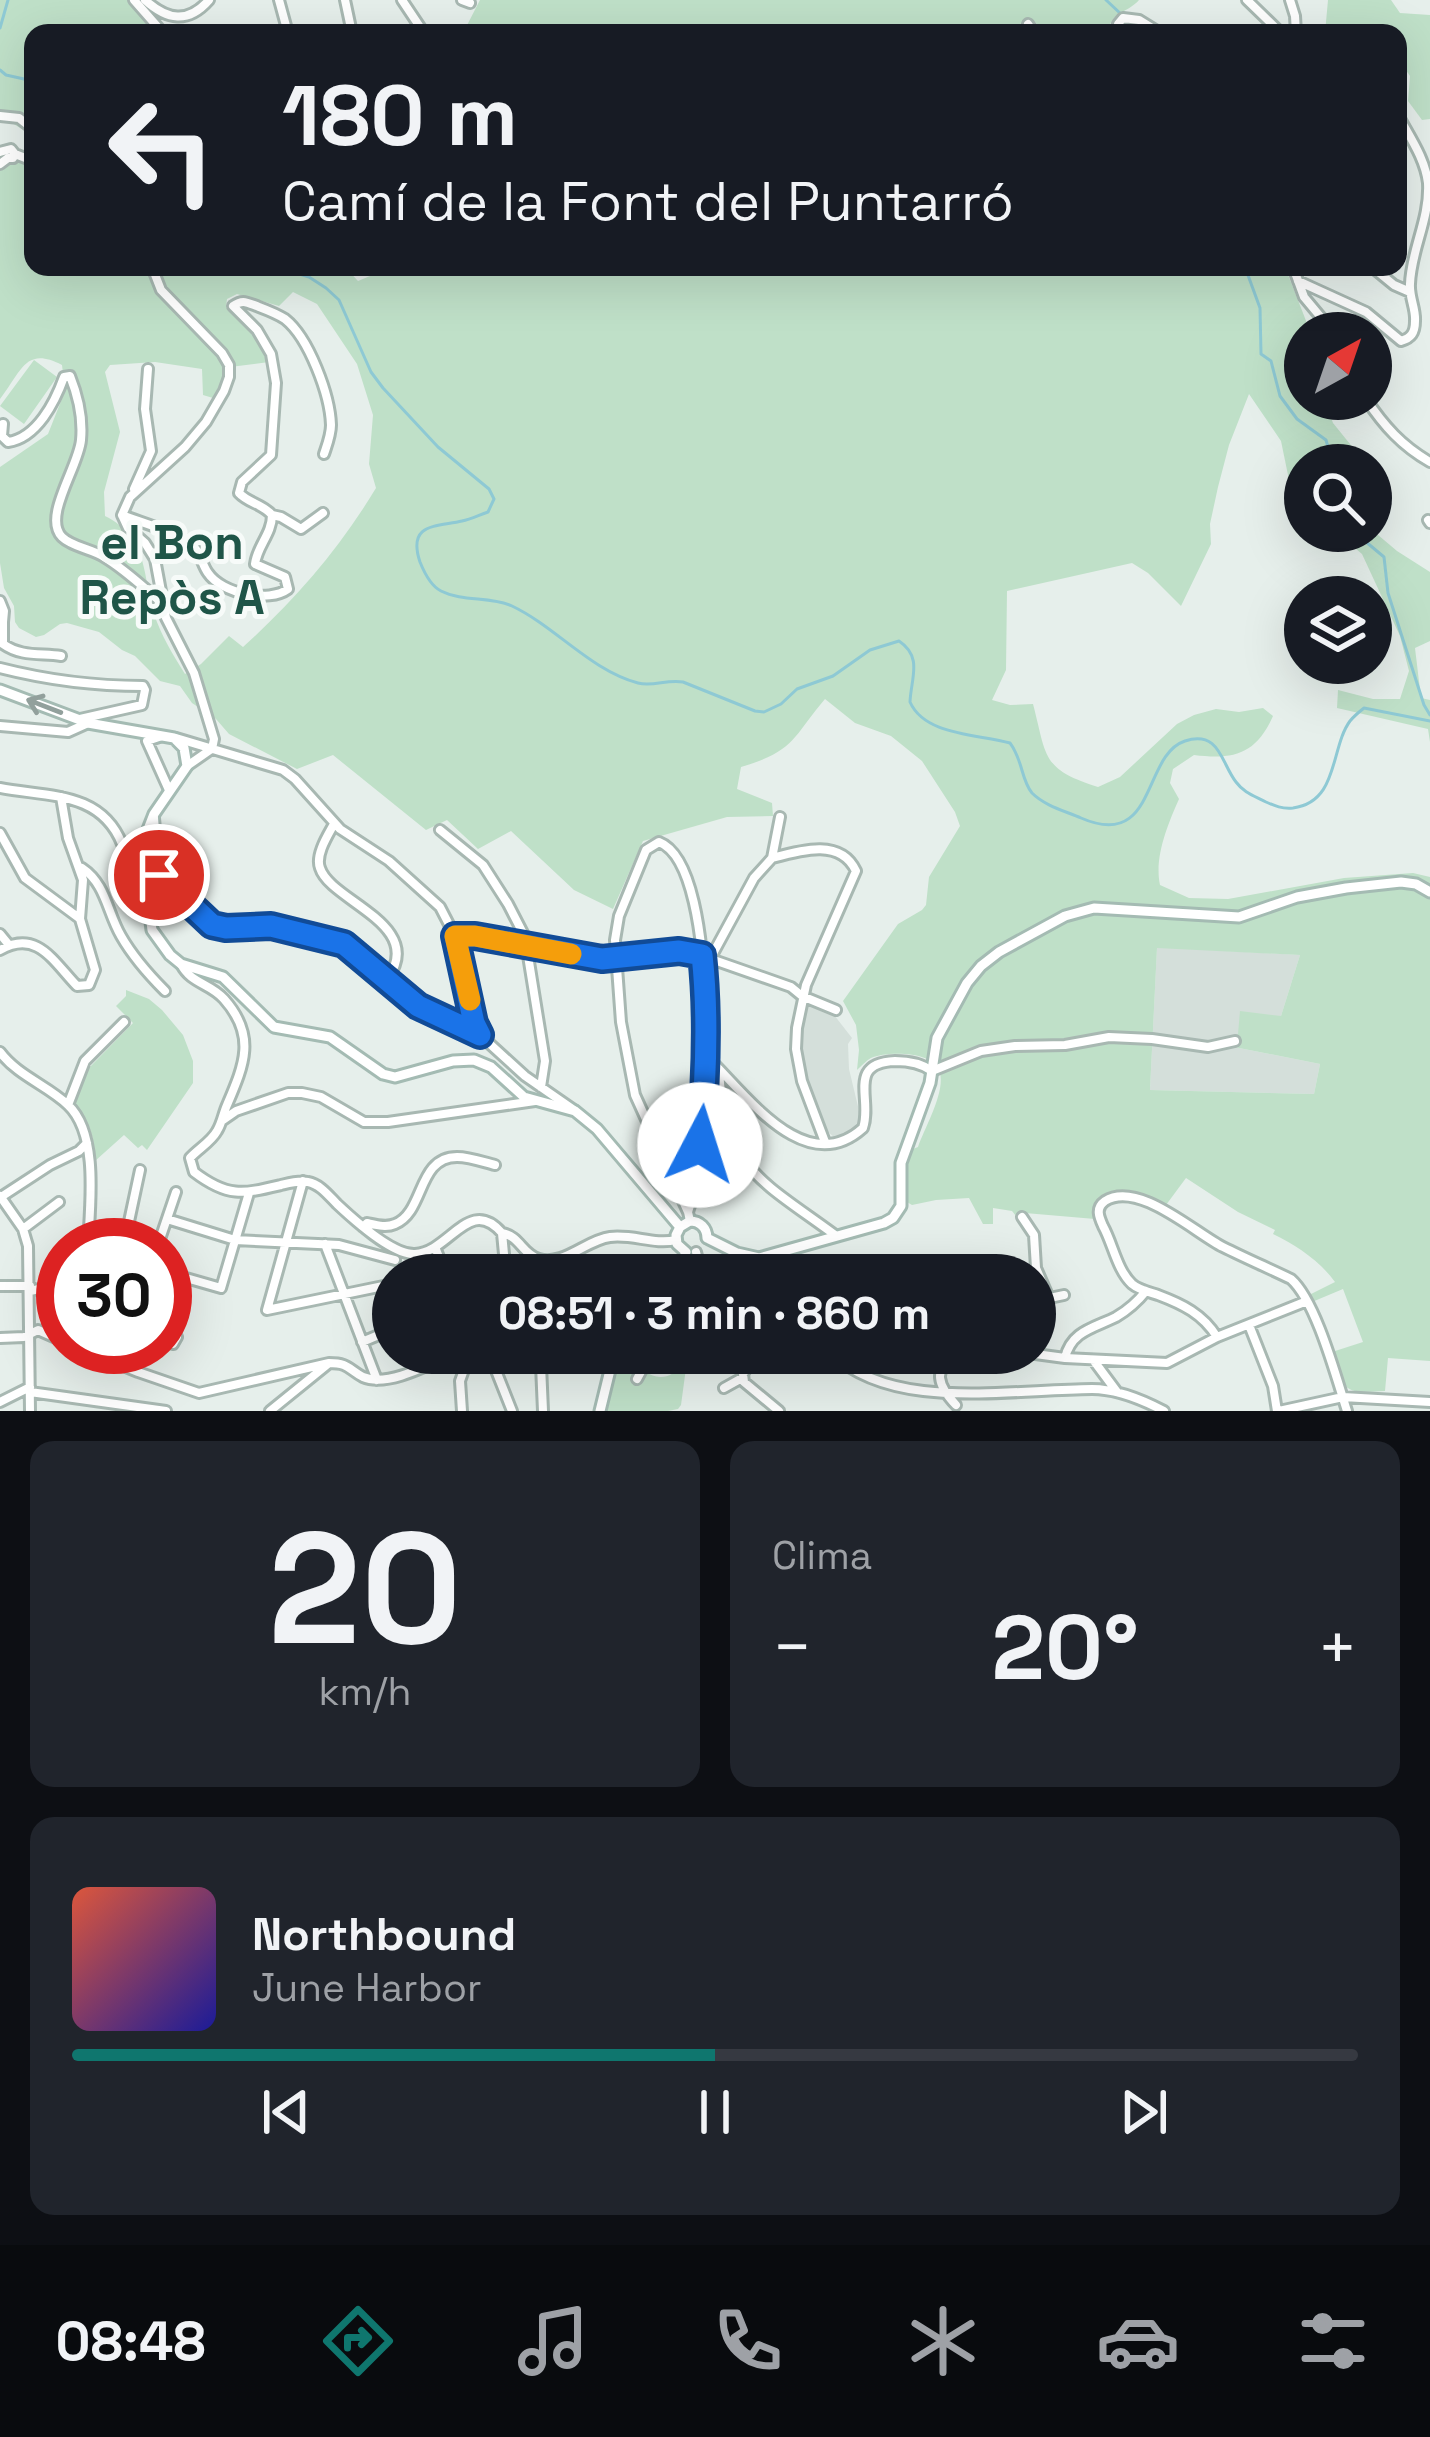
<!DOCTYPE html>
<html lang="es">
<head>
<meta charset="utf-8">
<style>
  body { margin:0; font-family:"Space Grotesk",sans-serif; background:#20242c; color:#f1f3f6; height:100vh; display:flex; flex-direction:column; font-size:45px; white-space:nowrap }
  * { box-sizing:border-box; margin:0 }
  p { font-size:39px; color:#9ea1a6 }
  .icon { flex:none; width:66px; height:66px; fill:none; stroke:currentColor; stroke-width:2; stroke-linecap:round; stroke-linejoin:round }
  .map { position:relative; height:1411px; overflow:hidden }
  .sheet { display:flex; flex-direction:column; gap:30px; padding:30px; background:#0d0f14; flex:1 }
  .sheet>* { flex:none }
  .top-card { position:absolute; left:24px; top:24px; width:1383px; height:252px; border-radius:24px; box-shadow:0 12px 48px #0002; background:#171b24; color:#f1f3f6; overflow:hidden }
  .needle { width:78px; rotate:40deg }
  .tools { position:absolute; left:1284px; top:312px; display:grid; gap:24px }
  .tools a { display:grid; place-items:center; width:108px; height:108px; border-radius:50%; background:#171b24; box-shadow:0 12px 48px #0002; font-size:60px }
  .speed { position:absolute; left:36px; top:1218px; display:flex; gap:24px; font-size:60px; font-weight:700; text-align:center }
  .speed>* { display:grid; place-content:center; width:156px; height:156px; border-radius:50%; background:#171b24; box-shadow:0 12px 48px #0002; line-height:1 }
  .speed .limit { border:18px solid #d22; background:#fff; color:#111 }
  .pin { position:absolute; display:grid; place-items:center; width:102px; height:102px; color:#fff; margin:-51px; border:6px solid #fff; border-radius:50%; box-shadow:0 3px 12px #0007 }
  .me { position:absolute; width:132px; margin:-66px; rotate:5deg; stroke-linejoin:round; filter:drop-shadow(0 0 9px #0008) }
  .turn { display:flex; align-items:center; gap:42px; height:252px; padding:0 60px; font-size:54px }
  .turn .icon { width:156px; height:156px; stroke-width:2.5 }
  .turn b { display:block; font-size:84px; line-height:102px }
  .big { font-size:90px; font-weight:700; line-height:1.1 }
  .sheet .tile { flex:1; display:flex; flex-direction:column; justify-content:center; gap:18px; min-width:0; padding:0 42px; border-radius:24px; background:#20242c }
  .sheet .dial { align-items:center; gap:0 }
  .dial b { font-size:156px; line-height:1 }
  .song { display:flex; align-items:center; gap:36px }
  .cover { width:144px; height:144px; border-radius:18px; background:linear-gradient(135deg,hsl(10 70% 55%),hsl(240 70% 35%)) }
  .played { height:12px; border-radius:6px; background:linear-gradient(90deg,#0f766e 50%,#363941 50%) }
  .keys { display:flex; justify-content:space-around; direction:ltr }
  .heat { display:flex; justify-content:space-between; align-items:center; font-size:66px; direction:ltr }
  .sheet .tiles { flex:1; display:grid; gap:30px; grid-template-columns:1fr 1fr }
  .tile:last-child { grid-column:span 2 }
  .trip { position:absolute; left:372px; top:1254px; width:684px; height:120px; border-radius:60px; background:#171b24; box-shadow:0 12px 48px #0002; font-weight:700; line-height:120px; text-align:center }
  .tabs { display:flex; height:192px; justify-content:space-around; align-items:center; background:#090b0e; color:#9ea1a6 }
  .tabs .icon { width:84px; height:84px }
  .tabs .current { color:#0f766e }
  .tabs b { font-size:54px; color:#f1f3f6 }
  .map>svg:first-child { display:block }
  .built { fill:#d4dfda }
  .green { fill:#bfe0c8; fill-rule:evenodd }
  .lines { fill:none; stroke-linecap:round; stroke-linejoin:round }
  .stream { stroke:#8ec9d4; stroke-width:3 }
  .street-casing { stroke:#a8b8b2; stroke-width:14 }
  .secondary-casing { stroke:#a4bbb3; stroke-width:15 }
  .street { stroke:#fff; stroke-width:8 }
  .secondary { stroke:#fff; stroke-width:9 }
  .oneway { stroke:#92a09c }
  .route-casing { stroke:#114b97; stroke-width:30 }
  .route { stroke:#1a73e8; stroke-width:21 }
  .slow { stroke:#f59e0b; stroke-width:21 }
  .labels { text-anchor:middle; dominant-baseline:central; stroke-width:10; stroke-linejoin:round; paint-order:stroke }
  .neighbourhood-label { font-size:48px; font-weight:bold; fill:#1f5548; stroke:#f7fbf9 }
</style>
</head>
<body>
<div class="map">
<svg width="1430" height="1411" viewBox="0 0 1430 1411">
  <rect width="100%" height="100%" fill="#e6efeb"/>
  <path class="built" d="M1157,947l143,8 -19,61 -43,19 -4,12 86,17 -6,30 -164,-4z
    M810,1002l21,9 21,27 -4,6 1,25 12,50 -3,8 -8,6 -16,4 -12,-10 -21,-68 2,-39 3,-16z"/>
  <path class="green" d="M0,0h129l26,33h-122v103l-24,-15 -9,1z
    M480,0h659c-11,13 -32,13 -29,33h-65l-13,-14 -6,-1 -14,15h-549z
    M1328,0h63l9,13 30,2v104l-8,1 -14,-19 2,-25 -12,-17v-26h-73z
    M33,140v127h312l13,14 12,-5 10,-9h905l25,64 -5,2v66h19l9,24 34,42h-62v48l-10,-4 -14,-68 -32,-47 -20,51 -11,42 -8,37 1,20 -30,62 -33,-33 -16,-10 -125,28 -1,79 -14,30 18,5 23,-1c14,53 8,65 65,83l22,-10 57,-53 17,-9 22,-6 23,3 24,-4 10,8c-17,38 -39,44 -79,39l-21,14 -3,14 9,16c-11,25 -25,58 -19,86l29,13 39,1 116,-21 69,-5 17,4v484l-42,-3 -3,33c-44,3 -40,0 -53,-39l31,-10 -20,-53 -31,13 -3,-7 26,-13c-16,-22 -38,-36 -62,-48l2,-4 -37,-18 -52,-34 -20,27 -36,-12 -28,4 -7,8v14l-70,-6 -9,3 -4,-5 -19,-3v16h-10l-14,-26 -33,2 -24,5 -5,-3v-35l6,-18 5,-2c7,-20 27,-54 22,-74 -5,-22 -52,-22 -69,-15 -4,2 -11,9 -14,12l2,-20 -3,-25 -13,-24 55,-77 24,-14 4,-5 3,-28 31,-51 -5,-14 -33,-51 -31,-25 -36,-13 -30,-24c-33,39 -30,52 -84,68l-4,22 35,14 1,13 -46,1 -84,24 -30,68 -39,-19 -63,-59 -33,18 -31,-29 -21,10 -93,-75 -36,14 -68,-35 -13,-15 -24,-16 -12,-17 -20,-5 -25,-25 -13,-6 -23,-18 -32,-9 -7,1 -16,11 -8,2 -17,-9 -4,-6 -1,-16 -10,-18 -4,-25v-96l48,-33 17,-43 -3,-26c-37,-19 -40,6 -62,34v-229l19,-10zM293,292l24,12 40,60 16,51 -4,49 7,24c-36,60 -81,112 -133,159l-14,-11 -28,28 -16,10c-12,-19 -24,-39 -31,-60 -12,-40 -5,-76 -49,-98l-1,-24 16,-60 -15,-60 5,-7 45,-3 47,7 1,26 10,3 9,-16v-14l47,-6 -13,-28 -30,-27 1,-8 10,-5 42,12zM1157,948l143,7 -19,61 -41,-5 -2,23 -9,5 5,8 86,17 -6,30 -164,-4z
    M34,360l23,17 -33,47 -24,-18z
    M1371,529l26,22 33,21v69l-15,7 6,50 9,2v42l-2,-13 -91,-21 1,-18 35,9h27l9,-28 -9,-35 -38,-82 -27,-23h36z
    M126,990l23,9 13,11 21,25 10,26v22l-46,67 -5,-5 -4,3 -14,-13 -29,26c0,-25 -6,-39 -22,-59l11,-29 49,-50 -17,-17 10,-10z
    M605,1353h31l1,14c19,13 31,15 47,-4l2,5 -5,37 -3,4 -10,2h-71l10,-45z"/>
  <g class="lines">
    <path class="stream" d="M1106,0l16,15
      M1129,22l12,11
      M0,28l8,-28
      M0,70l6,5 27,6
      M278,267l31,10 17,11 13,12 32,72 12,16 55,59 51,42 5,10 -6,13c-9,3 -17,7 -26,9 -26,6 -55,2 -42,41 4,10 11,24 21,29 22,11 50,5 71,15 44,21 78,64 126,77 15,4 29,-4 45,-1l72,29 9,1 17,-8 16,-15 36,-13 37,-26 29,-9c24,16 12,37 11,61 15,34 69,32 100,41 13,17 11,37 22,50 13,13 33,18 49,25 76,33 61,-63 104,-77 35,-11 36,22 51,41 8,11 19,14 30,20 9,4 16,7 27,6 46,-6 37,-60 57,-87 4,-5 9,-9 14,-13l66,13
      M1245,267l15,41 1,46 10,7 9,35 17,23 29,21 7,25
      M1353,531l31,26 4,36 36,112 6,10"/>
    <defs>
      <path id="street" d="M134,0l29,33
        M145,0c22,20 43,24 64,0
        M279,0l9,33
        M345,0l7,33
        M402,0l22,33
        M462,0l8,3
        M1247,0l34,33
        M1290,0l5,16 1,17
        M1028,24l6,9
        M1119,33l-1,-9 5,-6 16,2 21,13
        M0,116l19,2 14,11
        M0,152l11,-3 4,5 18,7
        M0,164l8,-6h5l2,-4
        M152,267l9,23 61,63 7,12v12l-5,14 -18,31 -21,25 -55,50 -8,18 6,13 17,15 10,16 11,59 28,55 20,66 -2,10
        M1293,267l11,30 30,36
        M1372,267l22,18 16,7
        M1298,281l68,31 35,29c10,-3 14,-8 14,-20 1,-12 -6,-24 -5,-37 1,-34 20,-65 18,-101 -3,-25 -19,-47 -30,-68
        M1366,399c18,27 36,47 64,63
        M3,424l-1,12 6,6c29,-4 47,-40 56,-65l6,-1c8,20 13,43 11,64 -2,26 -39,77 -19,97 10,10 30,12 42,20 22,13 40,31 59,47
        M134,489l17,-38 -6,-42 3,-40
        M122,515c20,8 58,18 72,32 7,7 8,18 14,26 14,21 61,30 80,16l-3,-12 -30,-13c2,-18 17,-30 17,-49 -9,-11 -24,-12 -33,-22l3,-11 29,-27 5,-72 -5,-29 -14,-24 -24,-24c10,-7 13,-4 26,1 8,3 18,7 26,12 24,19 45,76 46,106 0,10 -4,20 -7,29
        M272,515l9,2 20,12 22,-16
        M1428,520l2,3
        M0,601l4,10 -1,11
        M0,625l3,-3v22c18,13 38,9 58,12
        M0,668c47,12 94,18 143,18l2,4 -3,15 -62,14
        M0,726l68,6 20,-9
        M162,736l-15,5 22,49
        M176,738l107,32 12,9 45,50 49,32 51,46 15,29 19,87 6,12 45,41 49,34
        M187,766l23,-16
        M0,788c48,9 101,3 122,56 10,25 12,49 27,71
        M154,818l5,57 53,50 14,3 45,-2 73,18 74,62 61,29
        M334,824c-6,11 -19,31 -14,44 10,33 106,56 68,110
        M440,830l43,35 25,39 17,33 20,124 -4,26
        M0,833l25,45 54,40
        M772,858c29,-8 69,-20 84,13l-50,114 -9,43 -1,21 6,32 23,61
        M82,868c24,16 25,44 39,68 12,21 27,38 44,55
        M0,934l9,11
        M455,936h20l128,23 88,-7 100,35 11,9 34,14
        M0,950c37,-21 53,11 77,36l12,-1 6,-15 -15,-51 3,-39 -15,-42 -7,-41
        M710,959l44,-81 18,-20 8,-41
        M181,964c10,20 29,19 43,35 33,37 20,66 3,106 -4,9 -5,18 -10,26 -6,11 -19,18 -27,27l4,14c34,26 49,22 87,13 8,-2 18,-5 27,-3 12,2 21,14 29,22 16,15 55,51 78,50 35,-2 54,-59 87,-21l4,42
        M0,1052c18,24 47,33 68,53 31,29 22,100 20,140
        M705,1055c39,36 99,126 158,73 10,-28 -17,-65 32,-67 14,0 26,2 37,10l49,-20 34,-5 50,-1 44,-8 43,2 56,8 27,-6
        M719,1069c5,100 43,112 116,166
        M68,1105l17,-44 39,-39
        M223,1120l13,-9 52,-18h14l19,4 43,25h24l147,-21
        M303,1181l-36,129 126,-26
        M0,1196l23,33 5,17 2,165
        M1,1197l49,-32 29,-14 8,-8
        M688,1212l-53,-117 -14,-73 -6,-82 4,-24 27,-66 13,-8c65,25 49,311 29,370l2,9
        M1022,1217l12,18 2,33 13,30
        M167,1219l68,21 104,5 56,15
        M363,1227l4,-4c9,2 19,5 28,1 30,-12 22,-67 62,-67 13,0 26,5 38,8
        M23,1229l36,-27
        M502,1233c18,3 20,21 37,26 25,7 47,-19 71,-22 23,-3 44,8 66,3
        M325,1244l52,136
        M124,1245l16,-75
        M158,1245l18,-53
        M435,1247l11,28
        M696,1252l6,23
        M165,1272l56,16 28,-95
        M685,1275l12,-13
        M0,1286h30
        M30,1291l9,-2 24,9
        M1035,1301l29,-6
        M165,1317l12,20 -4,7 -8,-2
        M1249,1325l24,61 4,25
        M1217,1337c-14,-23 -35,-33 -59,-42 -9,-3 -19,-5 -26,-11 -15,-14 -19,-40 -29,-58 -4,-9 -8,-18 2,-25 33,-21 90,32 118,46 22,11 45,21 68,32 25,22 45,98 56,132
        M0,1338l24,-1 14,-7 25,11
        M362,1342l31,-13
        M77,1347l61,25 61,21 130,-30c20,0 19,6 34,14 25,11 69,-14 92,-24
        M424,1353l5,11
        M489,1353l23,58
        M737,1353c22,17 29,19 50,0
        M831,1353c61,58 171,37 261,36 25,0 51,11 72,22
        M955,1353c-23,17 -17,33 1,52
        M1028,1353l37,5 102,5 50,-26 90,-36
        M1065,1358c6,-27 29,-30 51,-41 12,-7 22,-16 30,-26
        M1094,1361l23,31
        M750,1363l-7,11 1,8 35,29
        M637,1379l6,-11 2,-15
        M724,1388l18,-10
        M30,1392l136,19
        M0,1402l30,-15
        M270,1411l58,-47
        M462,1411l-2,-30 10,-28
        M543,1411l-2,-46 3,-12
        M1279,1411l64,-14 87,5"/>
      <path id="secondary" d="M0,690l88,33 86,15 10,10 3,18 -33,48 -7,18 -4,28 9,70 18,25 11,9 42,13 51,50 56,10 53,37 12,3 58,-16 21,-1 17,7 33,30 51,14 22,18 83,98
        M680,1227l10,-6c10,0 17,7 17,17
        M680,1227l-4,8 1,9 9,8
        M707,1238l30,15 22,5 125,-35 9,-5 8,-12v-43l29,-80 7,-45 30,-55 14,-17 18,-14 66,-36 29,-8 145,9 58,-20 49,-9 55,-6 15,2 14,8
        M668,1275l13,-12 5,-11
        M600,1411l11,-45 -3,-13"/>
    </defs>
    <use href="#street" class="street-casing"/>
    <use href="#secondary" class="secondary-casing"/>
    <use href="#street" class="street"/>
    <use href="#secondary" class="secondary"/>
  </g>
  <defs><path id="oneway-shaft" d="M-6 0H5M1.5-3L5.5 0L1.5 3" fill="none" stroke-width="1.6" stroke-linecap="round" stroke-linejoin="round" transform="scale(3)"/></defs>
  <use class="oneway" href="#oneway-shaft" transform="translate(44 706) rotate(-159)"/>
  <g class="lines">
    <defs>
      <path id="route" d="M159,875l53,50 14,3 45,-2 73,18 74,62 62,29 -6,-12 -19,-87h20l127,23 77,-8 23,4c7,63 4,127 -2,190"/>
    </defs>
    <use href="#route" class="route-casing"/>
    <use href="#route" class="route"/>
    <path class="slow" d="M470,1000l-15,-64h20l96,18"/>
  </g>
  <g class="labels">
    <g class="neighbourhood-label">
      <text x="172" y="542">el Bon<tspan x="172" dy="55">Repòs A</tspan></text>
    </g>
  </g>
</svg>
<div class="tools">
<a><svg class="needle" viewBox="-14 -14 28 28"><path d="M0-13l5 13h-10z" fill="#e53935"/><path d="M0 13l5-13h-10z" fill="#9ea1a6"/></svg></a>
<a><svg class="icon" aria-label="search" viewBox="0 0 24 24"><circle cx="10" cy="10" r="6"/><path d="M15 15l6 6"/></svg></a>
<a><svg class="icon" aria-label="layers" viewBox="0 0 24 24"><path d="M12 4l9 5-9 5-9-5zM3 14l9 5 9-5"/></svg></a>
</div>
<div class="speed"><div class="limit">30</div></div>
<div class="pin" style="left:159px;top:875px;background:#d93025"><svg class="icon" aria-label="arrive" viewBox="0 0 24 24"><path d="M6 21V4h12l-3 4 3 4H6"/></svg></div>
<svg class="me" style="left:700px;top:1145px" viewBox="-20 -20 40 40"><circle r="19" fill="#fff"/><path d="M0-13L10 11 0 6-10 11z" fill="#1a73e8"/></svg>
<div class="trip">08:51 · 3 min · 860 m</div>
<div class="top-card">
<div class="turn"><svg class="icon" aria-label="left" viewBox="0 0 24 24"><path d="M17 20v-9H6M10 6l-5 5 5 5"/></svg><div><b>180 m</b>Camí de la Font del Puntarró</div></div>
</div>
</div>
<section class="sheet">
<div class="tiles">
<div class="tile dial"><b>20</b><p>km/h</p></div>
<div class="tile"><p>Clima</p>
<div class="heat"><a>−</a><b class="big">20°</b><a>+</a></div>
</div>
<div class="tile">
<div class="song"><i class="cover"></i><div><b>Northbound</b><p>June Harbor</p></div></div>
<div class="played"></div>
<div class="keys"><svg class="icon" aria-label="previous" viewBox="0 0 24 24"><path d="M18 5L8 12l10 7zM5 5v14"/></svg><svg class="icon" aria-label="pause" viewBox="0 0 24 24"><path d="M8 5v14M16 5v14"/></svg><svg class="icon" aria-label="next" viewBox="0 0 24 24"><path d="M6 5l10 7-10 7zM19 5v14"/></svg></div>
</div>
</div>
</section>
<nav class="tabs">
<b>08:48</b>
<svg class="icon current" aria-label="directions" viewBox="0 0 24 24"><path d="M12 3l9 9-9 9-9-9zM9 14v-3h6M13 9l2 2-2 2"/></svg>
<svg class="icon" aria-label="music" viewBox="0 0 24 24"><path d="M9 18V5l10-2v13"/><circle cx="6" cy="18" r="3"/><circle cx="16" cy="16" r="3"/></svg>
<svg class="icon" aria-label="phone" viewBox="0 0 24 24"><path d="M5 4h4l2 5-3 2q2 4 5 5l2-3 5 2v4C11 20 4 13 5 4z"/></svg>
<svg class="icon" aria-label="climate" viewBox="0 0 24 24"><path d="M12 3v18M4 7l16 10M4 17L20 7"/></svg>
<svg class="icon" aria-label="car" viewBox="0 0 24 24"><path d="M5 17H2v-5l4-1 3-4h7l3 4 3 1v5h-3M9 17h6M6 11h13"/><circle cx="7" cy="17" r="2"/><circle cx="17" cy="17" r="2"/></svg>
<svg class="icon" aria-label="filters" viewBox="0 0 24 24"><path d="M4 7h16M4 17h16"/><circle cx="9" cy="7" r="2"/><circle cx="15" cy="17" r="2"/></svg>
</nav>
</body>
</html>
